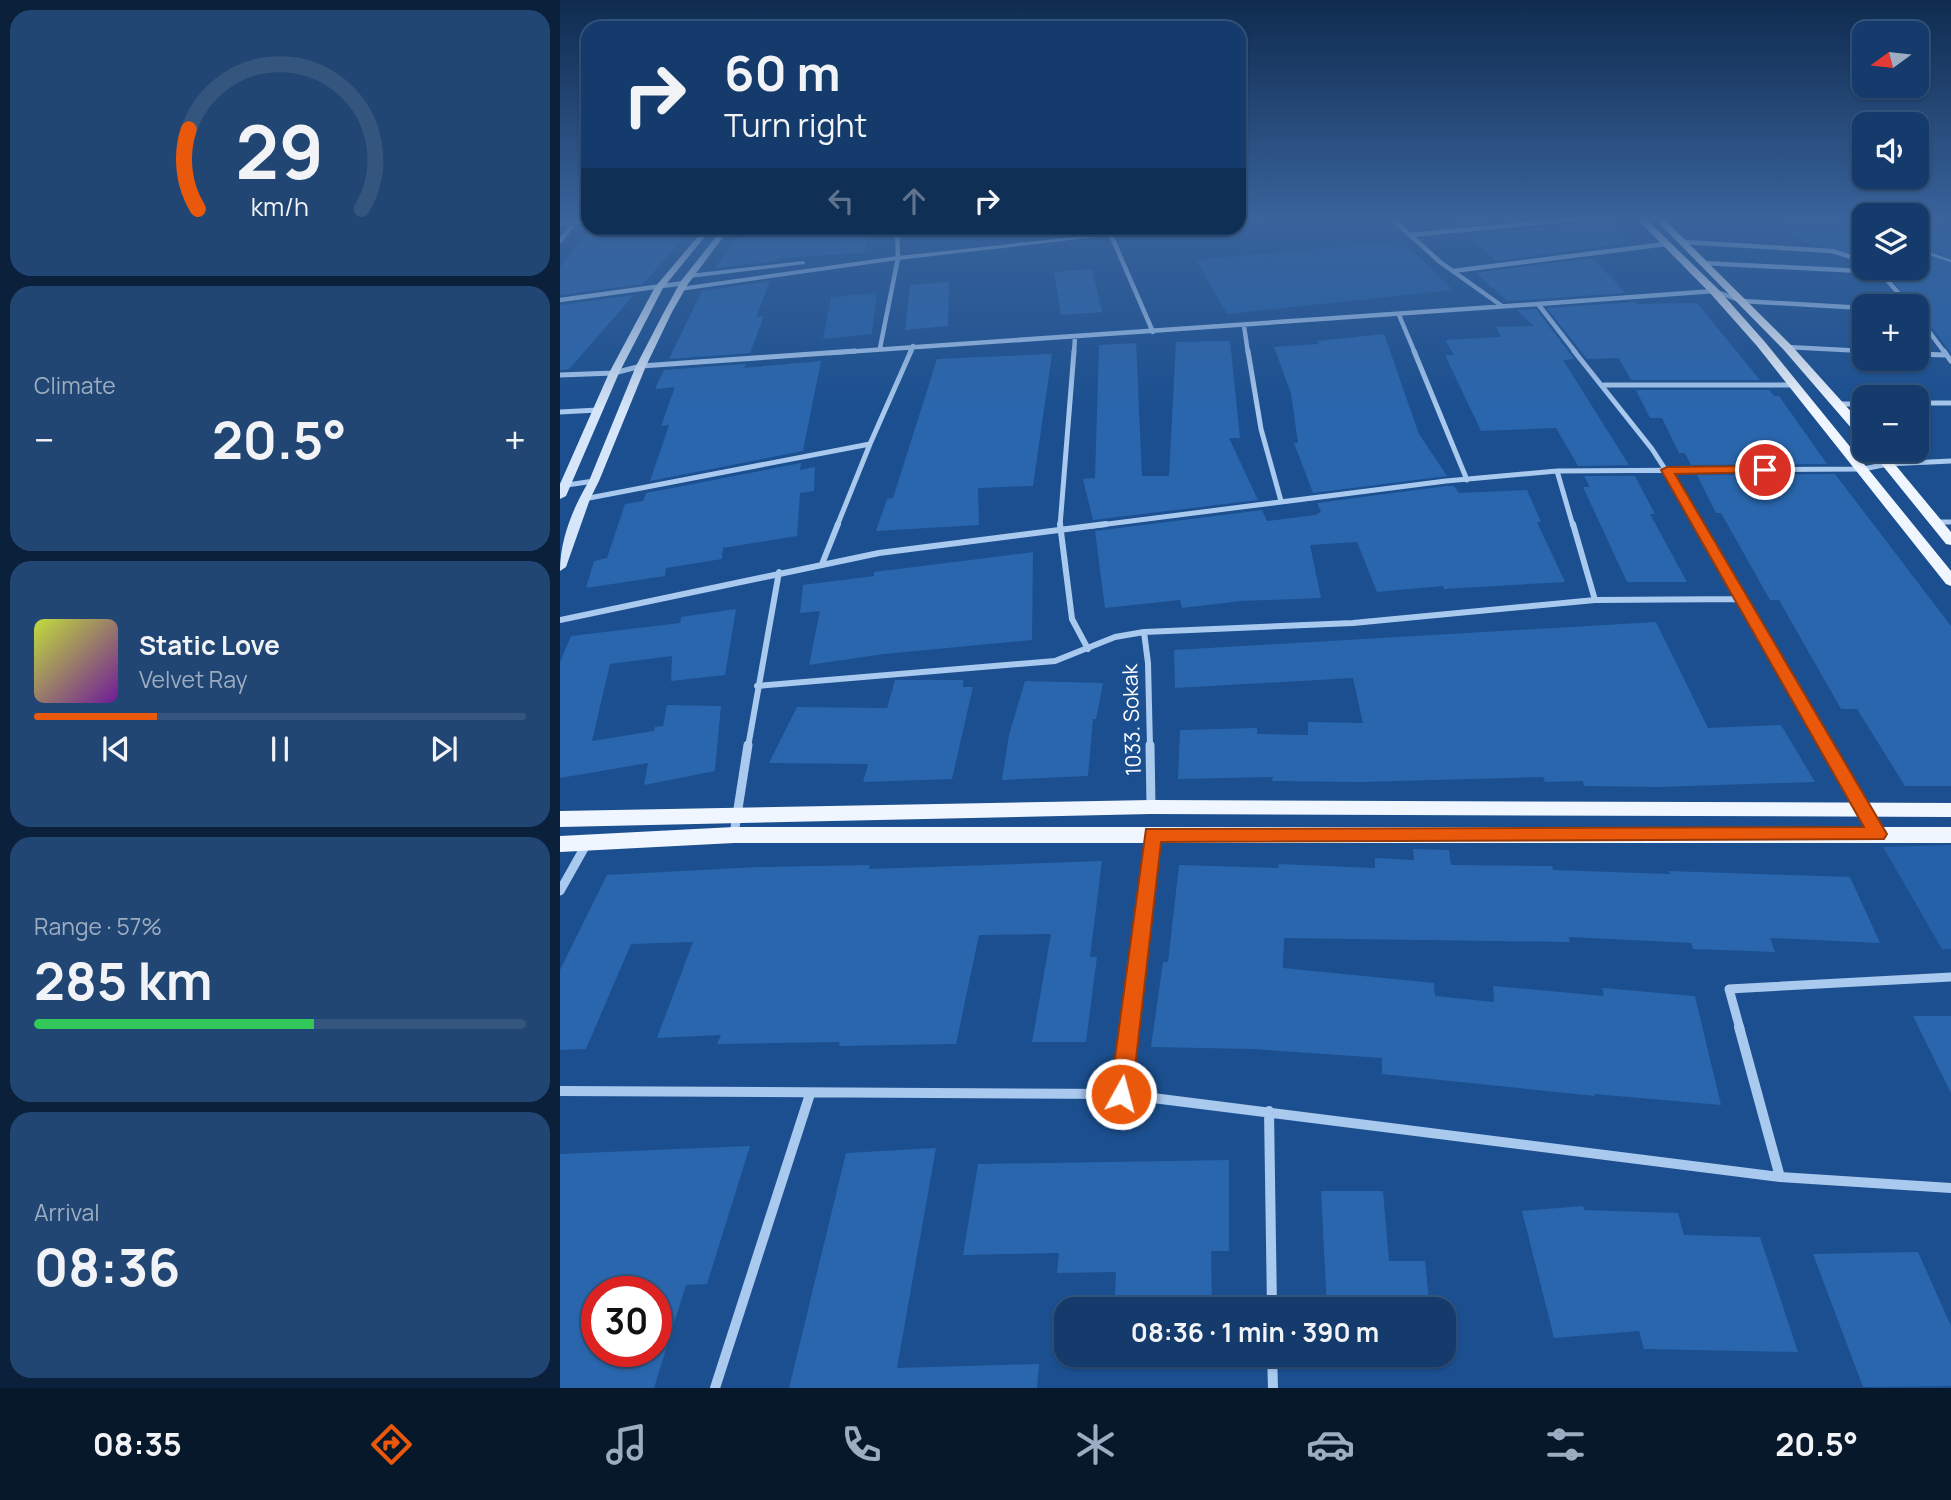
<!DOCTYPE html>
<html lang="en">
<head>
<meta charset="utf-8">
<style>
  body { margin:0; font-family:Manrope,sans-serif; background:#214673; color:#f1f3f6; height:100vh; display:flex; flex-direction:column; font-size:26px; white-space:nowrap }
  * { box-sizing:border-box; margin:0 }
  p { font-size:23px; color:#9dadc1 }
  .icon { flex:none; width:38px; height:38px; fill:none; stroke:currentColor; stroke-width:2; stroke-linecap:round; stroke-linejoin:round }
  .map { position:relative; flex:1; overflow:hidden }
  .sheet { display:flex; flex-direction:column; gap:10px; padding:10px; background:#0b203b; width:560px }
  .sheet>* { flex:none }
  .hud { position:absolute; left:21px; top:21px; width:665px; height:214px; border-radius:21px; box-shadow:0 2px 5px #0004,0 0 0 2px #33557e; background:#143b6b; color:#f1f3f6; overflow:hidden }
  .needle { width:46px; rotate:255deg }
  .buttons { position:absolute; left:1292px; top:21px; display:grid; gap:14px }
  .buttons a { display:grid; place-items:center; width:77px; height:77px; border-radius:14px; background:#143b6b; box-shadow:0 2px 5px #0004,0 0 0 2px #33557e; font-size:35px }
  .speed { position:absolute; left:21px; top:1276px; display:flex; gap:14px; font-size:35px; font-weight:700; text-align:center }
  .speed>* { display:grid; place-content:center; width:91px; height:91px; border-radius:50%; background:#143b6b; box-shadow:0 2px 5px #0004,0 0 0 2px #33557e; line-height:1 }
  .speed .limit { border:10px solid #d22; background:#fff; color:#111 }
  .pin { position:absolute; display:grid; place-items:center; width:60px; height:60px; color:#fff; margin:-30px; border:4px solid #fff; border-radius:50%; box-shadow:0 2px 7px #0007 }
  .me { position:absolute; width:77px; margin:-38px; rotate:7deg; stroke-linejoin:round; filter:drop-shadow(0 0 5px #0008) }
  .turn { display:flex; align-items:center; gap:24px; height:147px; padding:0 28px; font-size:32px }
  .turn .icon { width:91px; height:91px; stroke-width:2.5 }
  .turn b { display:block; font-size:49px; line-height:60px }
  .lanes { display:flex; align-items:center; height:66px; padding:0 28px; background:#0003; justify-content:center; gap:35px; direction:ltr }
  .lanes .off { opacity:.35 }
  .big { font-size:52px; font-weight:700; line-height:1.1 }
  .sheet .tile { flex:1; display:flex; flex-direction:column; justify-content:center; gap:10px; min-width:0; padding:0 24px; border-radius:21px; background:#214673 }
  .sheet .dial { align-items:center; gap:0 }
  .dial svg { height:182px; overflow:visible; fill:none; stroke:#33557e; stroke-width:7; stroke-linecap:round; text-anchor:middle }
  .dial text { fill:#f1f3f6; stroke:none }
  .song { display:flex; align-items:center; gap:21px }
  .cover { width:84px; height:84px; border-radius:10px; background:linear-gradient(135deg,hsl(70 70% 55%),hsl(280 70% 35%)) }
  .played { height:7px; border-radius:4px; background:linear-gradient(90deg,#ea580c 25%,#33557e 25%) }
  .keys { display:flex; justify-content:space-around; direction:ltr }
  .heat { display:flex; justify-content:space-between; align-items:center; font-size:38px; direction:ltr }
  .charge { height:10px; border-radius:5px; background:linear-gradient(90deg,#34c759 57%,#33557e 0) }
  .trip { position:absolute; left:494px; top:1297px; width:402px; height:70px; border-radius:21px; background:#143b6b; box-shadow:0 2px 5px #0004,0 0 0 2px #33557e; font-weight:700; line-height:70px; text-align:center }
  .tabs { display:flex; height:112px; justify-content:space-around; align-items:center; background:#08182b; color:#9dadc1 }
  .tabs .icon { width:49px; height:49px }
  .tabs .selected { color:#ea580c }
  .tabs b { font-size:32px; color:#f1f3f6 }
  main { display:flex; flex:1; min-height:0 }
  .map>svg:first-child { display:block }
  .green { fill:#2461a8 }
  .building { fill:#2a66ad; fill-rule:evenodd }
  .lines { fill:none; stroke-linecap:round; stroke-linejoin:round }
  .service { stroke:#a9c9ee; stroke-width:2.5 }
  .minor-far4 { stroke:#a9c9ee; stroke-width:4.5 }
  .minor-far3 { stroke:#a9c9ee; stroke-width:5 }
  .minor-far2 { stroke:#a9c9ee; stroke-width:6 }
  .minor-far1 { stroke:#a9c9ee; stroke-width:9 }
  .minor { stroke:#a9c9ee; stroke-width:10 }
  .tertiary { fill:#a9c9ee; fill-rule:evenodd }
  .secondary { fill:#d6e6fa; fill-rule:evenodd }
  .primary { fill:#f0f6ff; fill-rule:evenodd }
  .route { fill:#ea580c; stroke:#983908; stroke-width:2 }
  .labels { text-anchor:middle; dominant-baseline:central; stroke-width:7; stroke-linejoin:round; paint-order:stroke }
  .street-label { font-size:21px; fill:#fff; stroke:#1b4f8f }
</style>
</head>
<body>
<main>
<section class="sheet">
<div class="tile dial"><svg viewBox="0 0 100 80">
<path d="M14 69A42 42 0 1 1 86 69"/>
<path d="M14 69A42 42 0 0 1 10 34" stroke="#ea580c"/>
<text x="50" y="56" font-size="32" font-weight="700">29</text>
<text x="50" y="72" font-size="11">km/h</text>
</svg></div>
<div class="tile"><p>Climate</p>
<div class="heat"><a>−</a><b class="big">20.5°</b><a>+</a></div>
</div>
<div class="tile">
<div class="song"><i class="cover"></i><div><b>Static Love</b><p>Velvet Ray</p></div></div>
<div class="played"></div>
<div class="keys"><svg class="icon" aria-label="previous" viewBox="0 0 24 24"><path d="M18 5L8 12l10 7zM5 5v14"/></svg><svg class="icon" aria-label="pause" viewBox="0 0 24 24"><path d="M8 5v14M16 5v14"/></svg><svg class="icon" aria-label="next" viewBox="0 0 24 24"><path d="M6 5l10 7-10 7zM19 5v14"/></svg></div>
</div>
<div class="tile"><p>Range · 57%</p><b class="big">285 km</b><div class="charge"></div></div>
<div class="tile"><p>Arrival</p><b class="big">08:36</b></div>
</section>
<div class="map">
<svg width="1391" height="1388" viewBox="0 0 1391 1388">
  <rect width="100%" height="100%" fill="#1b4f8f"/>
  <path class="green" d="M1210,217h94v39l-61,-14z
    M1356,217h35v136l-35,-47 -37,-38h37z
    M843,241l50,49 -226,24 -31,-54z
    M317,293l-5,41 -49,5 8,-42z
    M1391,845v104h-9l-59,-102z"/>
  <path class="building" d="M885,217h108l-97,9z
    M1043,217h9l15,26 -130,18 -31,-26 132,-13z
    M32,228h100l-49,56 -83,11v-28z
    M187,228h124l-7,25 -86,5 -1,3 -62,7 21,-30h4z
    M1032,258l34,35 -119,8 -31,-28z
    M532,269l10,43 -41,3 -7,-43z
    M210,281l-14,36 8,-1 -14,37 -81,6 33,-68z
    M389,282l-1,44 -43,4 5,-45z
    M74,295l-65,74 -9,1v-65z
    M1076,302l2,2 59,-1 63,77h-129l-12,-22 -32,1 -40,-51z
    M976,309l38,50 -11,1 66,105 -51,1 -22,-38 -75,3 -36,-76h9l-9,-15 56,-3 -5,-10 38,-1 -17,-16z
    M824,334l35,100 28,42 -134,17 -19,-50h4l-7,-50 -17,-46 45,-3 -2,-3z
    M670,341l10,97h-11l29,62 -165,20 -10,-41 12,-1 4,-133 37,-2 6,133h27l7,-134z
    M492,354l-19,132 -55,2 1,37 -103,6 11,-32 6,-1 44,-139z
    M261,361l-18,90 -153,30 19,-56 -8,1 14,-39 -20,2 9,-19 82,-6 -2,4z
    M1076,390h133l5,6h5l48,68 -136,1 -6,-12h-6l-17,-35h-12z
    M241,463l-1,7 15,-3 -1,24 -14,2 -3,43 -74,12 -1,11 -56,9 -1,8 -79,12 8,-27 13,-3 18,-54 18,-3 3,-8z
    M1275,474l116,152v160h-46l-48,-77h-16l-62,-109h-9l-49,-87h-5l-19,-38z
    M1024,476h51l20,38h-5l37,68h-60l-44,-95h7z
    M887,486h7l5,7 68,-3 14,32h-4l28,60 -121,7 -1,-3 -66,6 -20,-50 -47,3 11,53 -80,3 -59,7 -2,-8 -75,8 -10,-77 167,-21 5,11 48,-6 6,-3 -4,-9z
    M473,552l-1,88 -148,14 -75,11 11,-54 -20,2 3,-28 71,-9v-4z
    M176,609l-11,66 -54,6 1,-25 -62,8 -18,77 62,-10 1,-4 8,-1 4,-21 54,1 -6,65 -71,14 4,-22 -88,15v-116l11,-26 109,-13 1,-6z
    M1096,622l52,106 73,-3 34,57 -157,5 -74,-1 -1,-5 -38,1 -2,-5 -182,5 -89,-1 1,-4 -95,2 2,-49 77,-2v6l51,1v-13l55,1 -10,-45 -178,10 -1,-38z
    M335,680h68v7h10l-21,92 -89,3 5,-18 -99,-1 28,-56 90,1z
    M465,681l78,2 -7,36h-3l-5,57 -86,4 7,-45z
    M853,849l36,1 2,15 101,1 1,4 117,4 -1,-3 181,6 30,66 -110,-5 5,14 -82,-3 -2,-6 -122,-6 1,5 -286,-4 -1,30 151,15 1,13 59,6 -1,-16 111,10 -2,-8 93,8 26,109 -127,-11 1,2 -213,-22v-16l-129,-9 -102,-2 12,-85h5l11,-97 99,3 1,-4 96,4v-10l39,2z
    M542,861l-12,96h7l-11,85h-54l19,-108 -72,1 -23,109 -117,2 1,-4 -123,2 4,-9 -64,3 36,-96 -62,2 -45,105 -26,1v-80l47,-95 150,-8 113,-2 -1,4z
    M1353,1016h38v77z
    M190,1146l-43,138 -21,1 -32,103h-94v-234zM96,1287v64h-59v-62z
    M376,1148l-39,220 142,-4 -2,24h-248l57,-235z
    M669,1160v91h-18l1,58h-98l2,-37 -59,1 2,-20 -96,2 15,-91z
    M761,1191h62l6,70h36l5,48h-103z
    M1023,1206l1,4 94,3 6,22 76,2 38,115 -154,-3 -5,-18 -85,7 -32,-127z
    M1358,1252l33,74v60l-88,1 -50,-133z"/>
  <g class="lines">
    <path class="service" d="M1362,251l29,10"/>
    <path class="minor-far4" d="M830,217l50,45 62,44
      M0,223l28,-2
      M548,228l45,104
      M851,235l187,-18
      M0,241l19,-24
      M1123,242l149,9 32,10
      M1143,263l178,9
      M1318,270l32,36
      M893,271l213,-27
      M0,300l124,-17
      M1356,314l29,39
      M839,315l16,38
      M684,326l4,27
      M1227,347l77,4
      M320,348l18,-90 -1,-30
      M270,353l708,-49
      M350,353l3,-7
      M514,353l1,-16
      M1016,353l-38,-49 176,-13 28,10 122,7"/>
    <path class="minor-far3" d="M688,351l13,78 20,72
      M854,351l53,129
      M1014,351l78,98 50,77
      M1384,351l7,10
      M1356,354l30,1
      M0,375l54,-2 27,-7 214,-15
      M1044,385h191
      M1356,403h35
      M1279,404h25
      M0,412l38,-2
      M997,471l16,55
      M0,486l34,-5
      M24,499l286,-55 41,-93
      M1376,522h15
      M277,526l33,-82
      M500,526l14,-175
      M532,526l354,-45 111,-10 306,-2 25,-5 63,-3"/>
    <path class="minor-far2" d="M500,524l12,95 16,30
      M1013,524l22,76
      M1141,524l125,223
      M262,564l16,-40
      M0,620l319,-67 227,-29
      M584,632l4,31 2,84
      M197,686l298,-25 60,-24 29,-5 209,-9 242,-23 148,-1
      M188,747l31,-175"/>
    <path class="minor-far1" d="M590,745l1,61
      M1265,745l52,88
      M174,834l14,-89
      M0,891l27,-48
      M569,1029l24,-195
      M1180,1029l-11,-40 222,-12"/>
    <path class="minor" d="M1179,1027l41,150
      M0,1091l561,3 659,83 171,11
      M561,1094l8,-67
      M709,1111l3,198
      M712,1354l1,34
      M155,1388l95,-294"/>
    <path class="tertiary" d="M708,217h18l-47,6v-4z
      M599,228h16l-277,32 -218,31 -4,-2 4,-2 218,-31z
      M243,261l2,1v2l-116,14 -3,-2 3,-2z"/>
    <path class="secondary" d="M145,228h7l-49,60 -44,85 -53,123 -6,3v-15l49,-111 46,-86z
      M163,228h7l-42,56 -16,28 -26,54 -47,115 -9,18 -24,68 -6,4c0,-32 13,-63 29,-90l47,-115 28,-54 17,-31z"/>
    <path class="primary" d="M1075,217h9l74,72 47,53 186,229v15l-5,-2 -189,-238 -47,-53z
      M1093,217h9l129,128 73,81v12l-5,-1 -76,-88z
      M1310,450h13l68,82v13l-5,-1z
      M591,800l800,3v14l-800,-3 -591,13v-16z
      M174,827h1217v16h-1217l-174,9v-16z"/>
  </g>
  <linearGradient id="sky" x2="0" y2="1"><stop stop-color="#0f2b4f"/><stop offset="0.53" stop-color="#39639b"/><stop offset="1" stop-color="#39639b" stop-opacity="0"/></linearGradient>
  <rect width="1391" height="411" fill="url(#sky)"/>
  <path class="route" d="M1205,466l5,1v5l-95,2 209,355 3,5 -3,5 -723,3 -29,252 -3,7 -8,3 -8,-3 -3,-7 36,-265 718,-2 -203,-357 6,-3z"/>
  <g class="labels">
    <g class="street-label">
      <text transform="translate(571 720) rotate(-92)">1033. Sokak</text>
    </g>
  </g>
</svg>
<div class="buttons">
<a><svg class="needle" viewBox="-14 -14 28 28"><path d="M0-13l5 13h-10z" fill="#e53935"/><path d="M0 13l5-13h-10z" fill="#9dadc1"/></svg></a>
<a><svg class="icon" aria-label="sound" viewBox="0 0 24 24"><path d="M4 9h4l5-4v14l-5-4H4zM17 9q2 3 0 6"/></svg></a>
<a><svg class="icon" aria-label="layers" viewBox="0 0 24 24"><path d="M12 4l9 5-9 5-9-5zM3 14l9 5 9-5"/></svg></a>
<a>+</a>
<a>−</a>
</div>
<div class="speed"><div class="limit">30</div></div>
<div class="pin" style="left:1205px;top:470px;background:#d93025"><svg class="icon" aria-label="arrive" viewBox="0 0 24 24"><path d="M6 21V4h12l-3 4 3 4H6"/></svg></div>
<svg class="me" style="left:561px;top:1094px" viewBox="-20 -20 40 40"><circle r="17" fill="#ea580c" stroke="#fff" stroke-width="3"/><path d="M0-11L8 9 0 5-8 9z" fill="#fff"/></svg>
<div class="trip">08:36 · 1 min · 390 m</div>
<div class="hud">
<div class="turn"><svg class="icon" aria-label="right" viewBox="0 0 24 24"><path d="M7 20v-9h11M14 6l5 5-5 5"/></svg><div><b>60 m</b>Turn right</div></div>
<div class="lanes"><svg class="icon off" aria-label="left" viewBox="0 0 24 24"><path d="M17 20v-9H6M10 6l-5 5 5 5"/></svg><svg class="icon off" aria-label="ahead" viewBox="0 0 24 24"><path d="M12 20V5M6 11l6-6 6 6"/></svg><svg class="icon" aria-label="right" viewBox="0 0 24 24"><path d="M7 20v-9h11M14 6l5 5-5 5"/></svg></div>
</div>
</div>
</main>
<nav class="tabs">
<b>08:35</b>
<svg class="icon selected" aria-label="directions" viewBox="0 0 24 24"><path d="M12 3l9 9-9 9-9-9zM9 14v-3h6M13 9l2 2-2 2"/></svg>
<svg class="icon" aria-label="music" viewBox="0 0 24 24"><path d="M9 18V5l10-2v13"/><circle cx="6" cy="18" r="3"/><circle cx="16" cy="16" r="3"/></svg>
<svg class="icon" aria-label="phone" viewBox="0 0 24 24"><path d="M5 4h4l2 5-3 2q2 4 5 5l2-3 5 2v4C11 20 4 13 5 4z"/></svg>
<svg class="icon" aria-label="climate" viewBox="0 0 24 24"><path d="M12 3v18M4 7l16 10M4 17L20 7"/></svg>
<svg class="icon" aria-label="car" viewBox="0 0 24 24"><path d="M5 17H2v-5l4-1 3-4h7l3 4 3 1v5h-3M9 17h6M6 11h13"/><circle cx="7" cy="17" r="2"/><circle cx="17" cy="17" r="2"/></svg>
<svg class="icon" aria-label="filters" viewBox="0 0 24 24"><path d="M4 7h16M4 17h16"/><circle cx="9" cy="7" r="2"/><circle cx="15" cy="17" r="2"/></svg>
<b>20.5°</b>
</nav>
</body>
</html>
